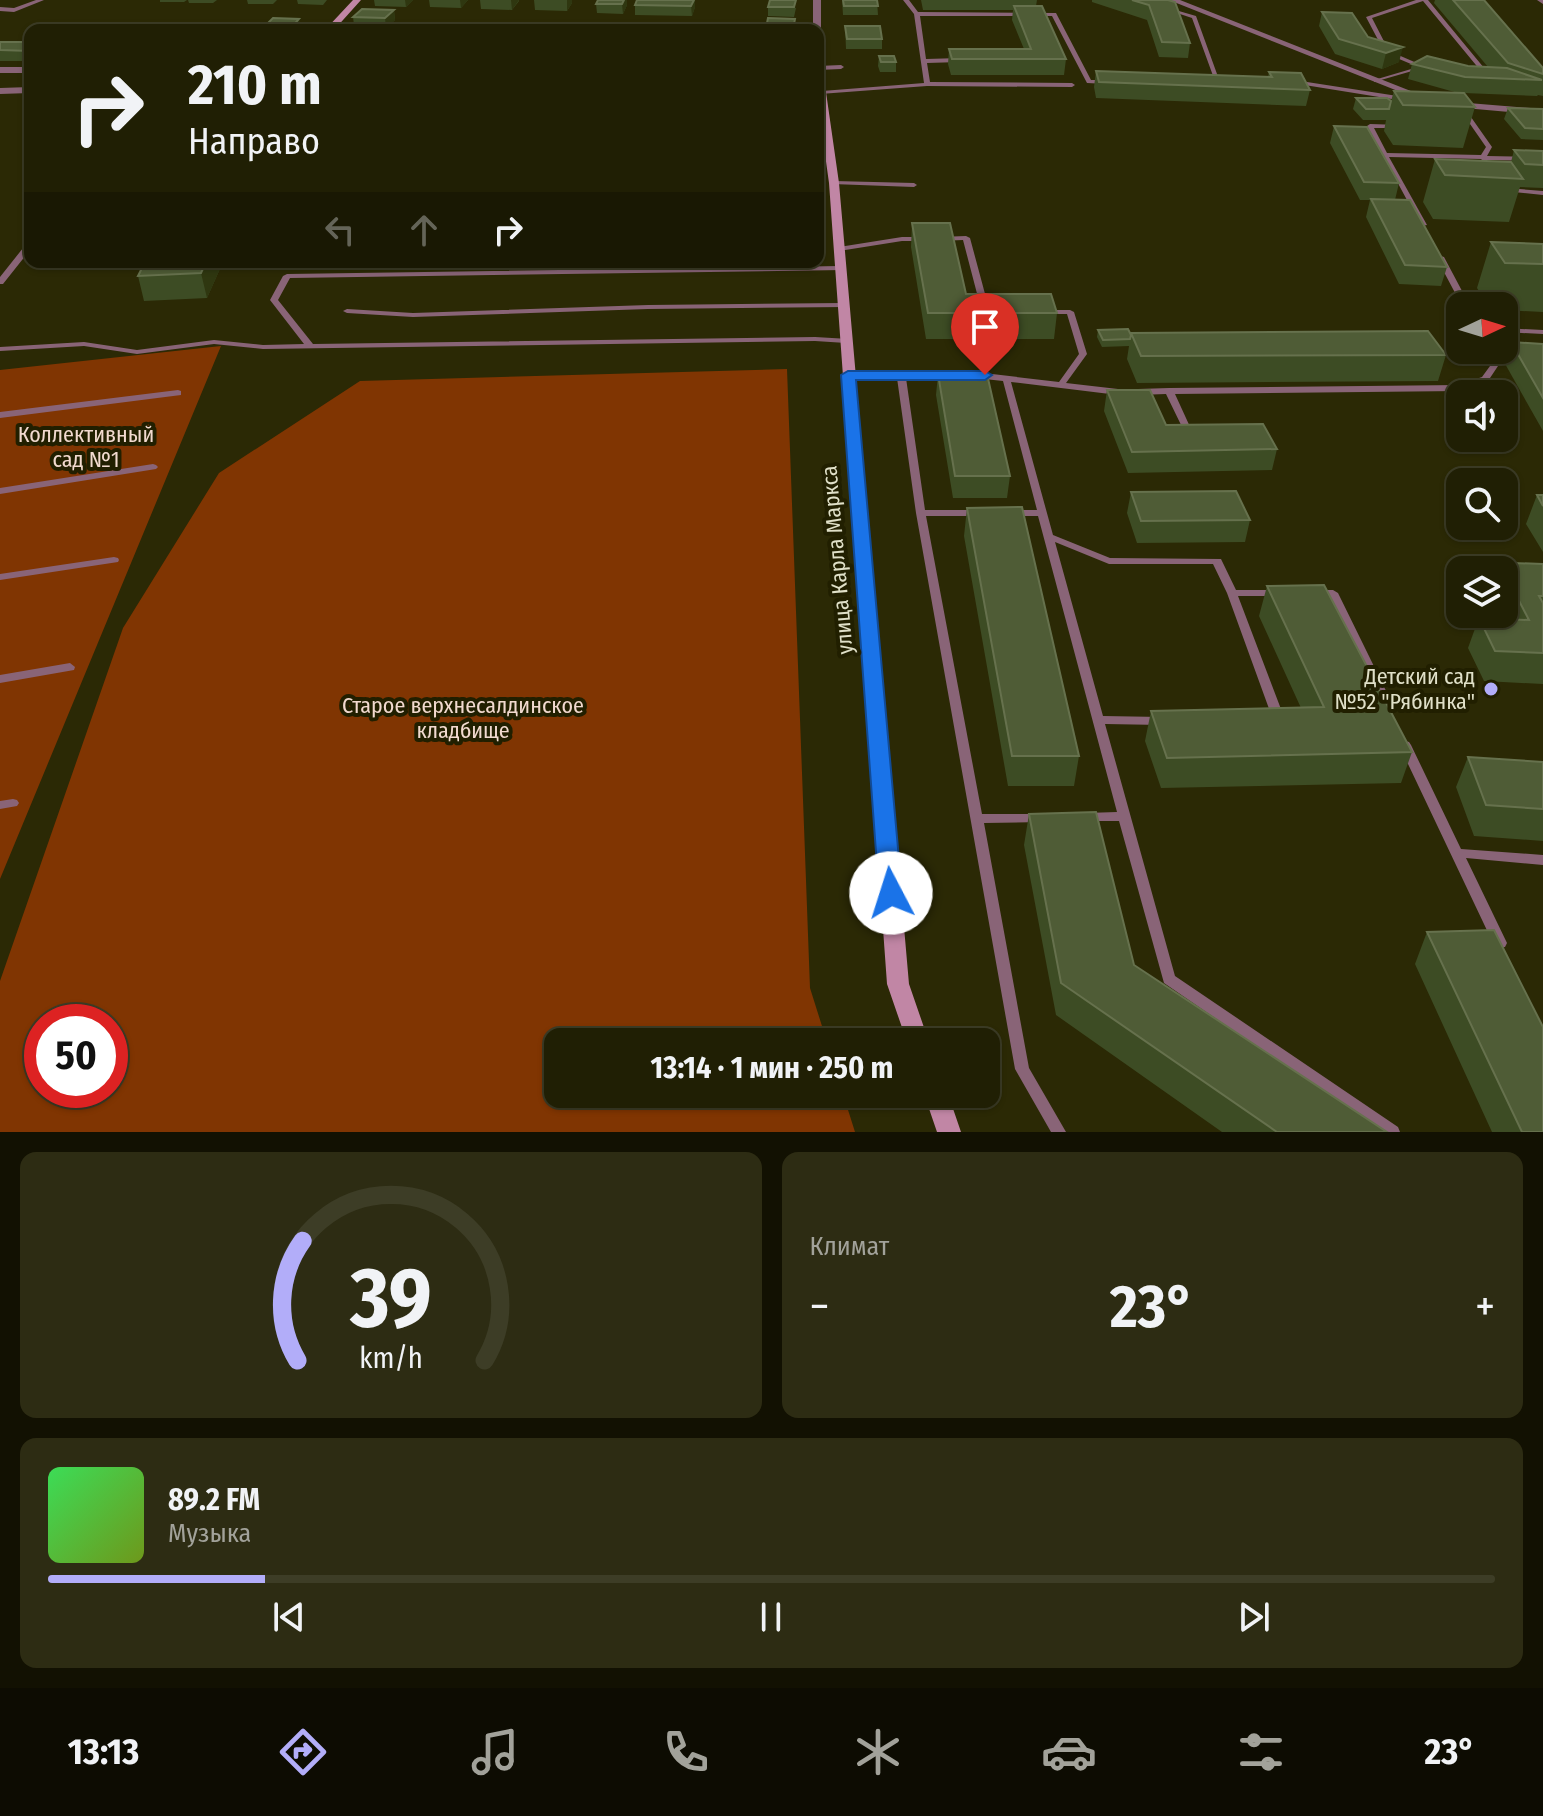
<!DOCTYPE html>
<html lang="ru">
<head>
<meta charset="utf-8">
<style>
  body { margin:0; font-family:"Fira Sans Condensed",sans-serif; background:#2d2c13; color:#f1f3f6; height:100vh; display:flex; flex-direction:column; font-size:30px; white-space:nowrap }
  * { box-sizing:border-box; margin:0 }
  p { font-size:26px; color:#a2a29a }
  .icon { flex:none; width:44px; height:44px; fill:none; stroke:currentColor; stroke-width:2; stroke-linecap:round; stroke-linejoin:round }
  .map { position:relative; height:1132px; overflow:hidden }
  .panel { display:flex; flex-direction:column; gap:20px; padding:20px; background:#121102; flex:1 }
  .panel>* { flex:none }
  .banner { position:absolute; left:24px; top:24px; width:800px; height:244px; border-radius:16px; box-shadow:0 2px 6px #0004,0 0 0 2px #3d3d26; background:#201f04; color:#f1f3f6; overflow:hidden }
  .needle { width:52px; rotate:86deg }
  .buttons { position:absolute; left:1446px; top:292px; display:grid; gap:16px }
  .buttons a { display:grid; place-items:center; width:72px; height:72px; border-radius:16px; background:#201f04; box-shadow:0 2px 6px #0004,0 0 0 2px #3d3d26; font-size:40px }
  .speed { position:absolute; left:24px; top:1004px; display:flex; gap:16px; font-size:40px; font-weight:700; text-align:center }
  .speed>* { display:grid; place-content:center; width:104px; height:104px; border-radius:50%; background:#201f04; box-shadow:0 2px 6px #0004,0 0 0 2px #3d3d26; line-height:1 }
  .speed .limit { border:12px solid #d22; background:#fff; color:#111 }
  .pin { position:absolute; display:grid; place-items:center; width:68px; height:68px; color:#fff; margin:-82px -34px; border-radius:50% 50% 50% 0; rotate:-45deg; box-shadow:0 0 8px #0007 }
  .pin .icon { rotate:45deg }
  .me { position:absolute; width:88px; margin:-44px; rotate:355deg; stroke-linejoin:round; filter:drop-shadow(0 0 6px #0008) }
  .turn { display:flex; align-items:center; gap:28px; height:168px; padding:0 32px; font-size:36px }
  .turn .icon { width:104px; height:104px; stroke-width:2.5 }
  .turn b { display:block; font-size:56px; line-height:68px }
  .lanes { display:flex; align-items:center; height:76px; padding:0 32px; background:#0003; justify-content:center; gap:40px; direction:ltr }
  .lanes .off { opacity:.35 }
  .big { font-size:60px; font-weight:700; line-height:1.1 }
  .panel .card { flex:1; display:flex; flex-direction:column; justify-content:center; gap:12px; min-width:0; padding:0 28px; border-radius:16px; background:#2d2c13 }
  .panel .dial { align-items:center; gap:0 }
  .dial svg { height:208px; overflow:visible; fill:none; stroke:#3d3d26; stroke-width:7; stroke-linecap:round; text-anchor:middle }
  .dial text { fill:#f1f3f6; stroke:none }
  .song { display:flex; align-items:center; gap:24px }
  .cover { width:96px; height:96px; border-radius:12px; background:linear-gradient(135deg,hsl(130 70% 55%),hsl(80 70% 35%)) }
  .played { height:8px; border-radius:4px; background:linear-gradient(90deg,#b2adf9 15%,#3d3d26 15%) }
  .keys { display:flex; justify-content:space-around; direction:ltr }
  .heat { display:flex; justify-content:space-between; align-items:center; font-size:44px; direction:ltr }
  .panel .tiles { flex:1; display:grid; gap:20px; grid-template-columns:1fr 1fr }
  .card:last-child { grid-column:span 2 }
  .trip { position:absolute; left:544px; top:1028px; width:456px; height:80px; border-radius:16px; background:#201f04; box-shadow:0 2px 6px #0004,0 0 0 2px #3d3d26; font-weight:700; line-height:80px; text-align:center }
  .menu { display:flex; height:128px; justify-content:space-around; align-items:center; background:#0d0c02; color:#a2a29a }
  .menu .icon { width:56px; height:56px }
  .menu .selected { color:#b2adf9 }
  .menu b { font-size:36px; color:#f1f3f6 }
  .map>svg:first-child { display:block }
  .green { fill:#803502; fill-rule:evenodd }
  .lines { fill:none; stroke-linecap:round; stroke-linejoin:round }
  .service { fill:#896477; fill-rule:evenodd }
  .minor { fill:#896477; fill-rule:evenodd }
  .tertiary { fill:#896477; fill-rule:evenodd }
  .secondary { fill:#c186a5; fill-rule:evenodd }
  .wall { fill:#3d4c24; fill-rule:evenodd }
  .shaded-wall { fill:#2f3710 }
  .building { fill:#4f5c36; stroke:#66714d; stroke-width:2 }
  .route { fill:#1a73e8; stroke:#114b97; stroke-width:2 }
  .poi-dot { fill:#b2adf9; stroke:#211f00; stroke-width:3 }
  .labels { text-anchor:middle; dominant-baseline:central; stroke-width:8; stroke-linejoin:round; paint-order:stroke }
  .park-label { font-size:22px; fill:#f2dacf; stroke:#211f00 }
  .street-label { font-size:22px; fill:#e0e0c8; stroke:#211f00 }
  .poi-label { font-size:22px; fill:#e0e0c8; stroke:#211f00; text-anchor:end }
</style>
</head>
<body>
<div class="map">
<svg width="1543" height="1132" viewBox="0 0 1543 1132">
  <rect width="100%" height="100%" fill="#2b2905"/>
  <path class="green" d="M221,346l-221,533v-509z
    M787,369l23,619 17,54h-269v52h285l12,38h-855v-151l123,-353 96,-155 141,-92zM42,1022h68v68h-68z"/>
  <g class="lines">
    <path class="service" d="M36,0h8l-30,12 -14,-1v-4l14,1z
      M903,0h6l9,12 138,1 35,67h16l3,2 -3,2 -20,-1 -35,-67h-132l6,43 34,-1 3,2 -3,2 -33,1 3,19 142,1 3,2 -3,2 -145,-1 -107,8v-2l2,-1 102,-8 -10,-69z
      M1416,0h12l61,74v2h-4l-62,-75 -51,17 17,33 37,16 -52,15v-2l44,-13 -33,-14 -19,-36z
      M1165,7l31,9 25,69 -5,-1 -24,-66 -27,-9z
      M818,66l23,-1 3,2 -3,2 -23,1z
      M1294,80l110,17 3,2 -3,2 -112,-18v-2z
      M1464,109l2,1 26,37 -5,9 56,1v4l-56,-1v2l-2,1 -4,-4 -92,-2 38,68 -6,1 -54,-100 3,-2 31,1 1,1 -3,2h-25l13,25 94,2 5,-8 -25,-36z
      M834,181l80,2 3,2 -3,2 -82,-3v-2z
      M1506,188l37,3v4l-39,-4 -1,-1z
      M966,236l4,2 18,67 -1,2h-6l-1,-2 -17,-65 -24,1 -4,-2 4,-2z
      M902,237h21l4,2 -4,2h-21l-63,10 -4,-2 4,-2z
      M27,243h3v7l-27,34h-3v-7z
      M1437,255l7,2 26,49h-8l-26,-49z
      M840,266h3v4l-553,8 -12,22 35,44 502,-7 34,2v4h-3l-31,-2 -552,8 -49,-5 -77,10 -53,-8 -84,5v-4l84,-5 53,8 77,-10 49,5 41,-1 -34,-44 13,-24 4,-2z
      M843,303l4,2 -1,2 -198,2 -235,8 -66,-4 -4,-2 4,-2 66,4 235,-8z
      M1040,310h30l4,2 13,42 -21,29 52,6 4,3 -4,3 -107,-13 42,153 57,23 111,1 15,31h41l5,3 -5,3h-39l46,121 -2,3h-8l-2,-3 -45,-124 -14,-29h-104l-54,-22 48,174 59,1 4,1 2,3 -2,3 -4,1 -57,-1 70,252 223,151 2,5h-19l-217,-149 -45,-162h-33l-4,-1 -2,-3 2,-3 4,-1 31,-1 -79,-296h-26l-5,-3 5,-3h25l-34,-129 -28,-3 -4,-3 4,-3 84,10 20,-28 -12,-40h-27z
      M1504,328l39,2v4l-39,-2z
      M1484,350h8l6,16 -10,15 -28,10 -285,3 16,35 -4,3 -4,-3 -17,-35 -28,1 -4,-3 4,-3 31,-1 290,-3 23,-8 8,-11z
      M848,372h103l4,3 -4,3h-45l19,132h55l5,3 -5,3h-54l56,298h60l4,1 2,3 -2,3 -4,1 -58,1 45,245 37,64h-15l-36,-63 -99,-556 -19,-135 -52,-1 -1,-2z
      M178,390l3,1v4l-181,23v-6z
      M153,464l3,1 2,2 -2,2 -156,25v-6z
      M114,557l4,1 1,2 -1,2 -118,18v-6z
      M1317,590h16l5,3 53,108 -2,3h-8l-2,-3 -50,-105 -16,-1 -1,-2z
      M70,663l5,4 -1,3 -74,13v-8z
      M1405,741l4,1 2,3 50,104 82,6v10l-77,-7 41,85 -2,4 -5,1 -5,-1 -2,-4 -94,-198 2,-3z
      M13,799l4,1 2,3 -2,3 -17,3v-8z"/>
    <path class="minor" d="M1169,0h11l246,97 -8,2z
      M0,67h30v6h-30z
      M30,87v6l-30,1v-6z
      M1456,102l87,7v6l-90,-8v-4z"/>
    <path class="tertiary" d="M813,0h8v30l-3,2v-2h-5z
      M1537,0h6v4z"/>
    <path class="secondary" d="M353,0h8l-27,30h-9z
      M818,68l5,3 16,112 70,801 20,58h-22l-20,-58 -58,-801 -11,-79z
      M924,1094h24l13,38h-24z"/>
  </g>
  <path class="wall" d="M160,0h27l-3,2h-24z
    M188,0h29l-4,3h-24z
    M247,0h30l-4,4h-25z
    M297,0h30l-4,5 -25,-1z
    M374,0h39l-7,7 -31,-1z
    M429,0h39l-7,8 -31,-1z
    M480,0h39v1l-7,9 -31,-1z
    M534,0h38v3l-5,8 -32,-1z
    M598,0l29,5 -4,9 -26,-1 -1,-9z
    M637,0h58v7l-3,9 -57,-1v-10z
    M770,0l26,8 -2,9 -26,-1v-9z
    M842,0h54h-19l1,15h-35z
    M921,0h116l-1,6 30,53 -2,16h-113l-3,-11 1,-15h75l-12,-29 1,-10h-90z
    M1092,0h76l22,43 -2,15 -29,-1 -12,-37 -55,-18z
    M1435,0h49l59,68v28l-5,-1 -1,1 -73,-3 11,14 -12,41 -70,-3 -9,-14 2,-11h-23l-10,-11 3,-11 35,3 3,-10 64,2 -50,-14 4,-15 76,3 -54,-64z
    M394,10l1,10 -9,8 -32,-3 -1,-8z
    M1322,12l46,25 31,25 -17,7 -47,-15 -16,-28z
    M795,19v11h-29v-2z
    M845,26l37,13v10h-36z
    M0,42h30v19h-30z
    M879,56l17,6v10h-16l-2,-6z
    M1096,71l172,6 1,-5 41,18 -4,16 -210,-8 -2,-11z
    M1508,108l35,1v31l-22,-1 -17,-20z
    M1334,126l65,57 -4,17 52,67 -6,19 -42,-2 -33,-67 4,-17h-10l-30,-57z
    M1514,150l29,1v37l-23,-1 -11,35 -76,-3 -10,-17 12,-43 76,3z
    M912,223l54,71 91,19 -3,26h-128l-15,-92z
    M1491,242l52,2v68l-39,-2v-4h-16l-11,-18z
    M223,262l-16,36 -63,3 -6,-25z
    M1098,330l33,5v-2l315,22 -8,26 -301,2 -10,-24 2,-13 -27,1 -5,-10z
    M1511,342l32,2v87l-39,-69z
    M938,374l72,102 -3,22h-54l-17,-103z
    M1107,390l59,35 111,24 -5,21 -144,3 -24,-62z
    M1131,492l119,28 -5,22 -108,1 -10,-30z
    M1537,495h6v57l-17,-28z
    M967,508l112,248 -5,30h-66l-44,-250z
    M1458,561l85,3v120l-59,-3 -16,-33 9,-25h-13l-16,-33zM1460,570h44v44h-44z
    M1267,586l145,166 -11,31 -240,5 -16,-47 6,-30 150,-3 -42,-92z
    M1468,757l75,5v79l-69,-5 -18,-49z
    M1029,814l105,151 253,167h-165l-166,-117 -32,-170z
    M1427,932l116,200h-51l-77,-168z"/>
  <path class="shaded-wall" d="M405,0h8l-7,7z
    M460,0h8l-7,8z
    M511,0h8l-7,10z
    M567,0h5v3l-5,8z
    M624,0h3v5l-4,9 -1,-10z
    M694,0h1v7l-3,9 -1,-10z
    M394,10l1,10 -9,8 -1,-10z
    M299,19l2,10 -1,1h-11z
    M1403,47l-4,15 -17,7 4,-16z
    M206,262h17l-16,36 -6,-25z"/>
  <path class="building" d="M598,0h26l-2,4h-26z
    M637,0h57l-3,6 -56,-1z
    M770,0h26l-2,7h-26z
    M843,0h34l1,6h-34z
    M1132,0h36l7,2 15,41 -28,-1 -13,-37z
    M1453,0h31l59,68v6l-35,-11z
    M1014,6h28l24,53h-114l-3,-10h82z
    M362,9l32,1 -9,8 -32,-1z
    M1322,12l30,1 16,24 35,10 -17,6 -47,-14z
    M273,18l26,1 -10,11 -27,-1z
    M768,18l27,1 -2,10 -27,-1z
    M349,25l32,1 -4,4h-34z
    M845,26h35l2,13h-35z
    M403,27l33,1 -2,2h-34z
    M0,42h30v9l-30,-1z
    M879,56h15l2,6h-15z
    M1427,56l41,10 39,2 35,12 -77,-3 -53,-13z
    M1096,71l176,6 -3,-5 32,1 9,17 -211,-8z
    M1394,91l70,2 11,14 -72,-2z
    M1356,98h31l4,3 -2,8h-23z
    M1508,108l35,1v20l-18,-1z
    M1334,126l33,1 32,56 -35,-1z
    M1514,150l29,1v14l-18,-1z
    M1435,159l76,3 12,17 -78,-4z
    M1371,199l39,1 37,67 -42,-2z
    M912,223h38l16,71h85l6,19h-129z
    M1491,242l52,2v20l-38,-1z
    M145,262h61l-5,11 -63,3z
    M1128,329l3,6 -1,4 -27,1 -5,-10z
    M1428,331l18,24 -305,1 -10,-23z
    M1511,342l32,2v54z
    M938,374h49l23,102h-55z
    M1107,390h43l16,35 97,-1 14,25 -145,3z
    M1236,491l14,29 -109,1 -10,-29z
    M1537,495h6v11z
    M1022,507l57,249h-67l-45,-248z
    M1458,561l85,3v32h-4l4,7v50l-48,-2 -16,-33 50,2 -13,-25h-12v-25h-41z
    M1324,585l88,167 -245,6 -16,-47 173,-4 -57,-121z
    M1468,757l75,5v47l-57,-4z
    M1096,812l38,153 253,167h-110l-216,-149 -32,-169z
    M1494,930l49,97v105h-21l-95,-200z"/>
  <path class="route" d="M848,371h137l7,4 -7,5h-129l46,513 -3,6 -8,3 -8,-3 -4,-6 -38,-518z"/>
  <circle class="poi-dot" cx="1491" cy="689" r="8"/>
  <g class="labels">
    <g class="park-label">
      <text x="86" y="434">Коллективный<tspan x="86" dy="25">сад №1</tspan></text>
      <text x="463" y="705">Старое верхнесалдинское<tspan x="463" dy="25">кладбище</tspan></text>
    </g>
    <g class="street-label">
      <text transform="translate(837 560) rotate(-95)">улица Карла Маркса</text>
    </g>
    <g class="poi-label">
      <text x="1475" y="676">Детский сад<tspan x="1475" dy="25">№52 "Рябинка"</tspan></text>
    </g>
  </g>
</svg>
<div class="buttons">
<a><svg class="needle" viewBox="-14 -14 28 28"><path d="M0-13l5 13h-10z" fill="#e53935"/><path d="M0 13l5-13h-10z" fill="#a2a29a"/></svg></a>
<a><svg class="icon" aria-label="sound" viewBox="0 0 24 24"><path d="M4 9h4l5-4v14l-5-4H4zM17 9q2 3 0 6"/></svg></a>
<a><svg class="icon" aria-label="search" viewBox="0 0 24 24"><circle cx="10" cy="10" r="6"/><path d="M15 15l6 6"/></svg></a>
<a><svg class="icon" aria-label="layers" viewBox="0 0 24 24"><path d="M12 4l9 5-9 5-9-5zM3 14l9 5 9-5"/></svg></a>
</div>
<div class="speed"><div class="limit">50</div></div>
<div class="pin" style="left:985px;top:375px;background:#d93025"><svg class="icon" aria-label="arrive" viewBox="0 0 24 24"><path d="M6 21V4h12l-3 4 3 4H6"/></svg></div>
<svg class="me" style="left:891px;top:893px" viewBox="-20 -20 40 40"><circle r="19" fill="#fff"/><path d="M0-13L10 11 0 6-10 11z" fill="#1a73e8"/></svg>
<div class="trip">13:14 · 1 мин · 250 m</div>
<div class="banner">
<div class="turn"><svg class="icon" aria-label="right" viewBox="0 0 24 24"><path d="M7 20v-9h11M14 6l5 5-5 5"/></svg><div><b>210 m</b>Направо</div></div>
<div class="lanes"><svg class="icon off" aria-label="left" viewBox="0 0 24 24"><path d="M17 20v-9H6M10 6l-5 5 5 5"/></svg><svg class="icon off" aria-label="ahead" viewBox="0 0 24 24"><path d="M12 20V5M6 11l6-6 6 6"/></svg><svg class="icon" aria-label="right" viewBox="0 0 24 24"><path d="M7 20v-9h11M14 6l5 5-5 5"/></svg></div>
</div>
</div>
<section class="panel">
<div class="tiles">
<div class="card dial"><svg viewBox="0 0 100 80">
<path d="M14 69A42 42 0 1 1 86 69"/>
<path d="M14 69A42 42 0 0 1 16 23" stroke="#b2adf9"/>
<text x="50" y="56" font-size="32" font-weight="700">39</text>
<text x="50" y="72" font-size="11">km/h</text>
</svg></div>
<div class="card"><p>Климат</p>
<div class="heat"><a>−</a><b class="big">23°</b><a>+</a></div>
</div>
<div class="card">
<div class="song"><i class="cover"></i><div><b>89.2 FM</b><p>Музыка</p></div></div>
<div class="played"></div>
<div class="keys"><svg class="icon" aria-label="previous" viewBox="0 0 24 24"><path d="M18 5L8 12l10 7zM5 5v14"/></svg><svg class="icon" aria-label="pause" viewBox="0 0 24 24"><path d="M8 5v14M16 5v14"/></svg><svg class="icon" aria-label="next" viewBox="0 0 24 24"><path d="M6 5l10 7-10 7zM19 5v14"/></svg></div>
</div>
</div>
</section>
<nav class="menu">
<b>13:13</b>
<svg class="icon selected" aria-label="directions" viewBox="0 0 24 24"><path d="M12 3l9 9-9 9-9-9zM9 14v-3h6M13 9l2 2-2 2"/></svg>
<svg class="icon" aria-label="music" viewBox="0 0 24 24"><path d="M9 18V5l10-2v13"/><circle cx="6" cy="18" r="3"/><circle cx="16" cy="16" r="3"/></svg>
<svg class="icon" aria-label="phone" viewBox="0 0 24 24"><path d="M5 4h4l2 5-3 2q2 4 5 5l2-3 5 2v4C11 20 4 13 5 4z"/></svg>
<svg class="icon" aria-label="climate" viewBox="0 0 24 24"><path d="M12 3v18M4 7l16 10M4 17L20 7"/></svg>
<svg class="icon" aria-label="car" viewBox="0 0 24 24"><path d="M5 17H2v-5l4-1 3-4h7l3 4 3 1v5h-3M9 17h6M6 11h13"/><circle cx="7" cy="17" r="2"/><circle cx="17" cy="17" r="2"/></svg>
<svg class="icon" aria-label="filters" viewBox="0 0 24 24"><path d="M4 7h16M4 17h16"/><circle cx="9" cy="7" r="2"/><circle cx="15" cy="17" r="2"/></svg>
<b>23°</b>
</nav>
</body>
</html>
